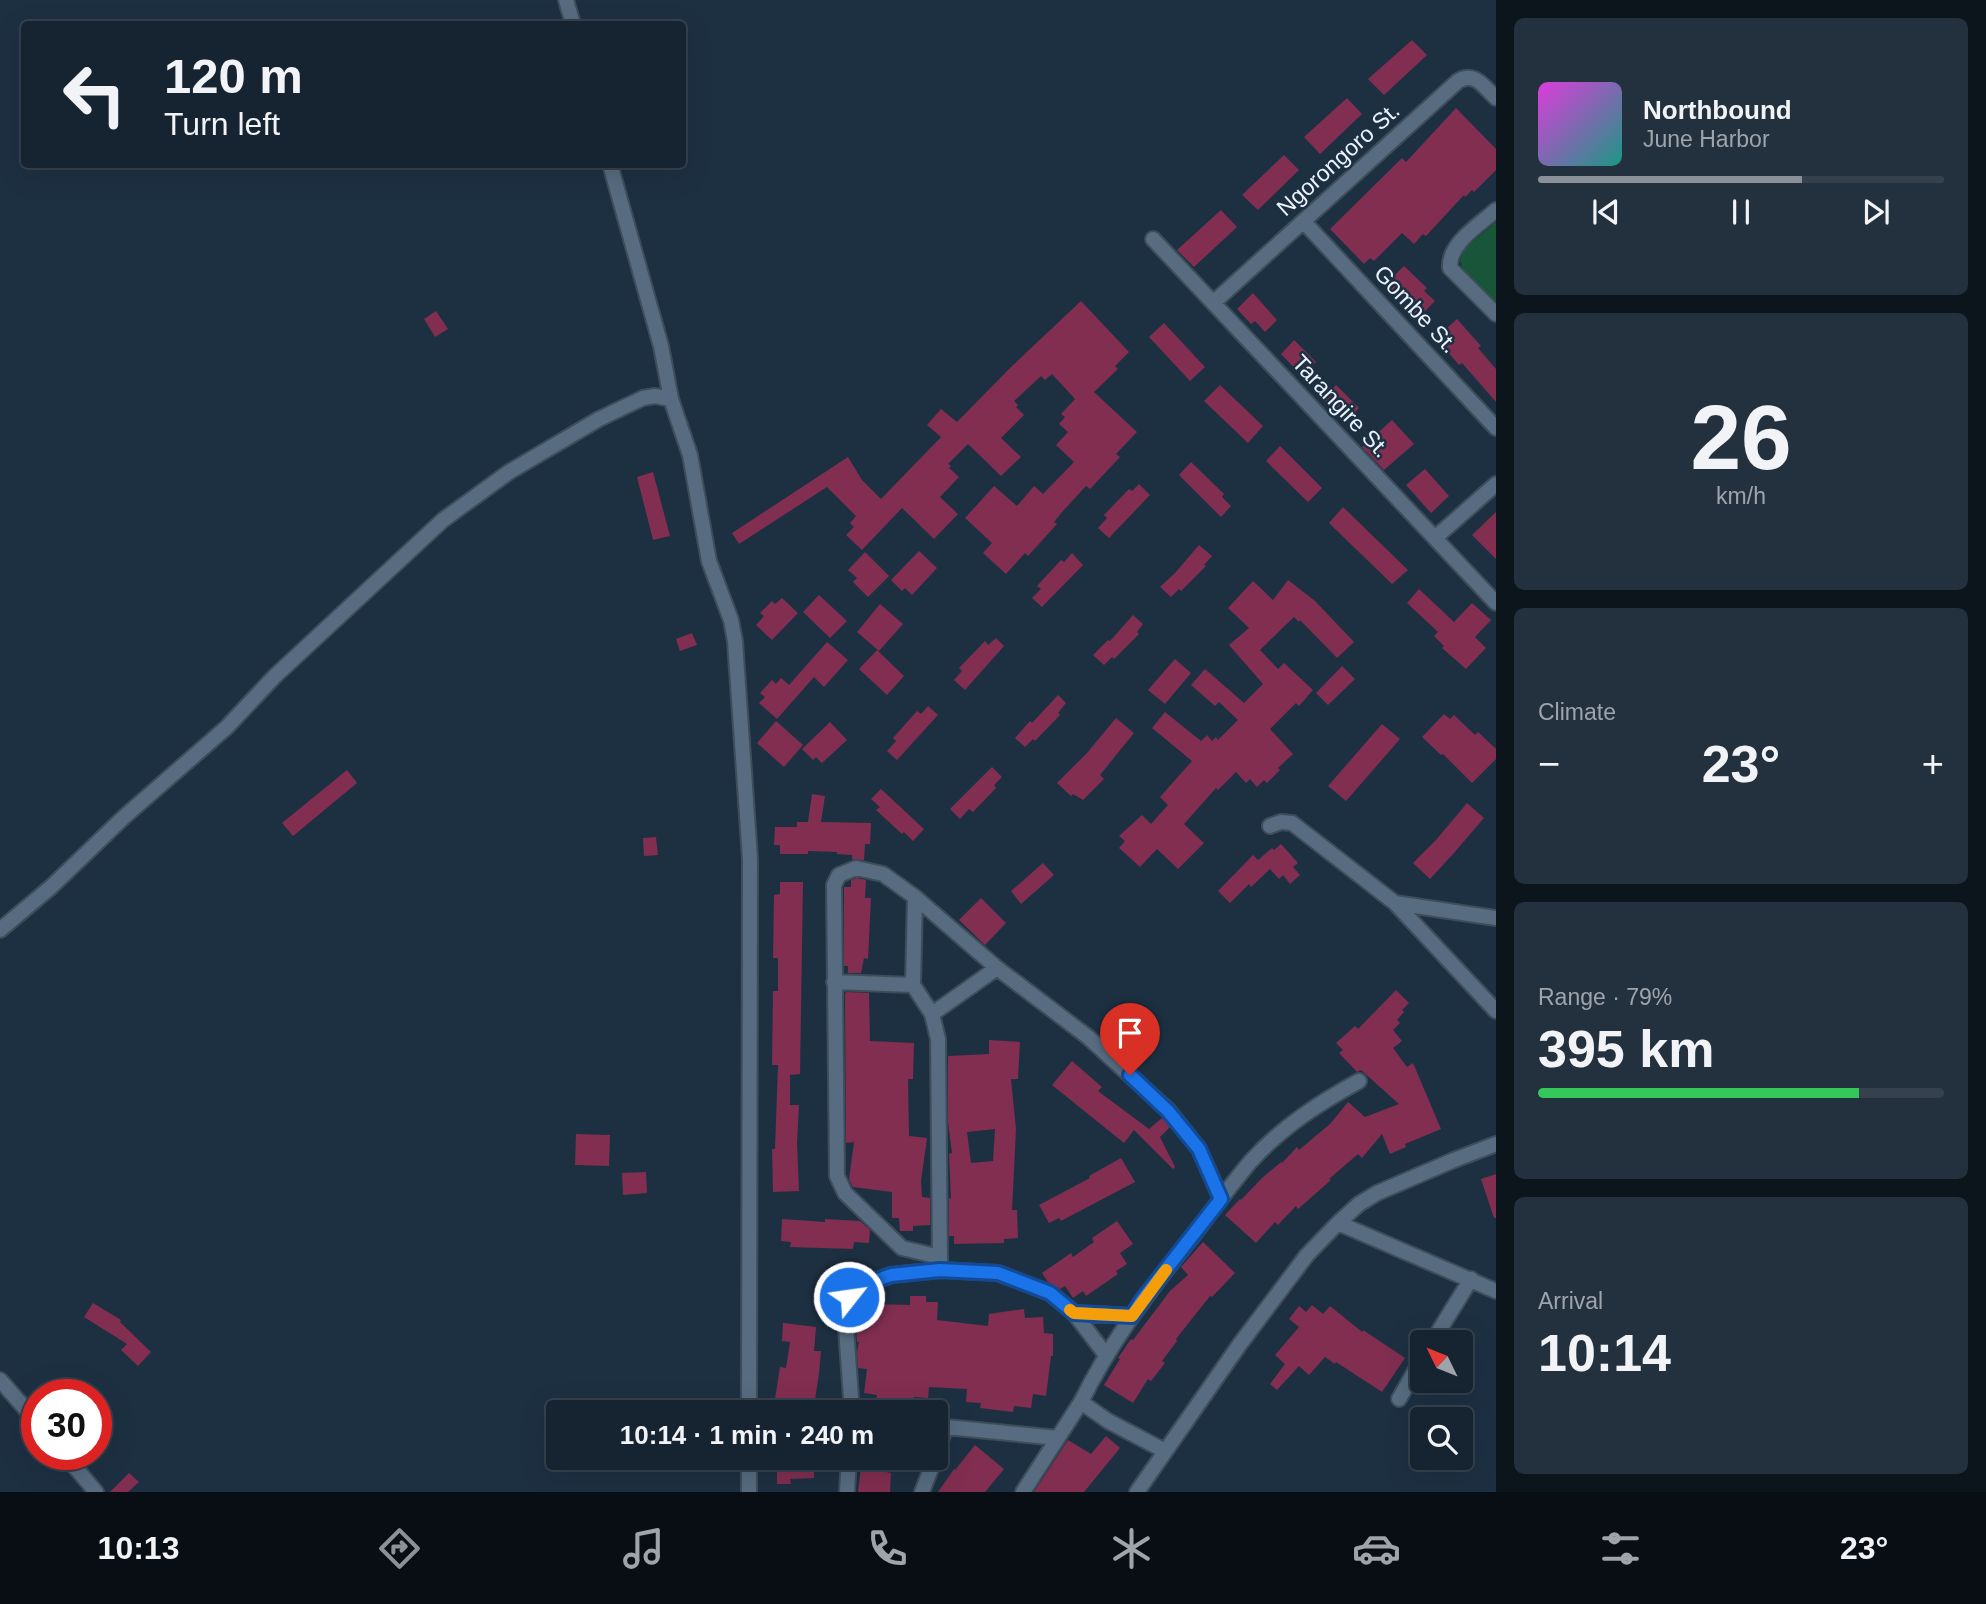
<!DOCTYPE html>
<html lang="en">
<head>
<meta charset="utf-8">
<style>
  body { margin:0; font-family:Arial,sans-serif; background:#23303e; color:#f1f3f6; height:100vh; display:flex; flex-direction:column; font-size:26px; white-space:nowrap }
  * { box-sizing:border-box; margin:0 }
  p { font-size:23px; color:#9ea4ac }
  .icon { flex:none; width:38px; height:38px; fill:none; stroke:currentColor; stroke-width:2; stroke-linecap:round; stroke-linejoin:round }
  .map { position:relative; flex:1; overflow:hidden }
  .panel { display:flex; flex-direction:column; gap:18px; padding:18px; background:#0c141c; width:490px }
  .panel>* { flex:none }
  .top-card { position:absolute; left:21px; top:21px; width:665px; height:147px; border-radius:7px; box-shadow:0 7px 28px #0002,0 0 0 2px #35414d; background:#162432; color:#f1f3f6; overflow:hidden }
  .needle { width:46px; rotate:313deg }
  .buttons { position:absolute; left:1410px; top:1330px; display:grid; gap:14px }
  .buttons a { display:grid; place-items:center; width:63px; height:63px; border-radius:7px; background:#162432; box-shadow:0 7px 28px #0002,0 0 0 2px #35414d; font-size:35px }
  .speed { position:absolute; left:21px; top:1379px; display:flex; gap:14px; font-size:35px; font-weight:700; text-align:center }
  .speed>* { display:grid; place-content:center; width:91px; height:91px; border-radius:50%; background:#162432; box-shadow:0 7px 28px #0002,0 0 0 2px #35414d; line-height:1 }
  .speed .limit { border:10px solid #d22; background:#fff; color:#111 }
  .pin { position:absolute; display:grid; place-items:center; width:60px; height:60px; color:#fff; margin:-72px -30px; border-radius:50% 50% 50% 0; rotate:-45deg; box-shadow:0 0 7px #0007 }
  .pin .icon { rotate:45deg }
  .me { position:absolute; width:77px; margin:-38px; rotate:60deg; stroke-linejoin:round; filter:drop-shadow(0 0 5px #0008) }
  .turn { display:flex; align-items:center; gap:24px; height:147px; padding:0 28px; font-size:32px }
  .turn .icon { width:91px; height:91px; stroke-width:2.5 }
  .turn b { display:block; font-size:49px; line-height:60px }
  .big { font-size:52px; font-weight:800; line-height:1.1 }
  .panel .tile { flex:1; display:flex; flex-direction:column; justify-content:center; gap:10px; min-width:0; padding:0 24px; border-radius:10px; background:#23303e }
  .panel .dial { align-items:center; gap:0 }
  .dial b { font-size:91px; line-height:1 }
  .song { display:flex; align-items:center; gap:21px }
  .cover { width:84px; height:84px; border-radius:10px; background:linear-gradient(135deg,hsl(300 70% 55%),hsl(170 70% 35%)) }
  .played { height:7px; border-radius:4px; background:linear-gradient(90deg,#8c9099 65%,#35414d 65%) }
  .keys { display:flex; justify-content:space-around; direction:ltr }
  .heat { display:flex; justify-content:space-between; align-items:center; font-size:38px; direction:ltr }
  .charge { height:10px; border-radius:5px; background:linear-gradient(90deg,#34c759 79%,#35414d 0) }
  .trip { position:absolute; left:546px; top:1400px; width:402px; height:70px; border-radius:7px; background:#162432; box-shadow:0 7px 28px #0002,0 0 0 2px #35414d; font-weight:800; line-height:70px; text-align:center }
  .menu { display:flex; height:112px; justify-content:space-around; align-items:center; background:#090e14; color:#9ea4ac }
  .menu .icon { width:49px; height:49px }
  .menu .on { color:#8c9099 }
  .menu b { font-size:32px; color:#f1f3f6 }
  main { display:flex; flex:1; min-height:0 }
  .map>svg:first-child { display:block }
  .green { fill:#195538 }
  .building { fill:#812e50; fill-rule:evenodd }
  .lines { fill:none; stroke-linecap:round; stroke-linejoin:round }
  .minor-casing { stroke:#3d4d5b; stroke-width:18 }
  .minor { stroke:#576c80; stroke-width:14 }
  .route-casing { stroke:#114b97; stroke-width:18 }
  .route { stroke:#1a73e8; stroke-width:12 }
  .slow { stroke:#f59e0b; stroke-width:12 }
  .labels { text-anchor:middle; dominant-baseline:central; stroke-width:5; stroke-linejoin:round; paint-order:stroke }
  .street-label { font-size:23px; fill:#ebf4fe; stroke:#1d3042 }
</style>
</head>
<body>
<main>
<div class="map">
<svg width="1496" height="1492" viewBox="0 0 1496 1492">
  <rect width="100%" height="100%" fill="#1d3042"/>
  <path class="green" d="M1496,222v81l-4,-1 -29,-32 -3,-10 5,-12z"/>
  <path class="building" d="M1412,40l15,15 -43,40 -16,-16z
    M1347,98l15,16 -42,40 -16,-17z
    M1456,108l40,41v21l-22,22 -2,-2 -7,7 -1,-2 -38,41 -3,-2 -9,10 -12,-11 -28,28 -4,-3 -6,6 -34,-35 72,-71 4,4z
    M1284,155l15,15 -41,40 -16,-15z
    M1221,210l16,17 -43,40 -17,-17z
    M1404,266l23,22 -3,3 11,10 -16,16 -10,-10 -2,2 -23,-23z
    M1253,293l24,27 -12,12 -10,-11 -4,3 -14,-15z
    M1081,301l48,51 -14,14 3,3 -24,23 43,40 -21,22 4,3 -30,32 -4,-3 -23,25 -9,11 3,2 -29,32 -3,-3 -19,21 -23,-21 9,-10 -27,-25 29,-32 23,20 17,-20 9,8 31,-32 -18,-17 12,-13 -9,-8 6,-7 -4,-3 14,-15 -23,-25 -7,6 -4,-4 -27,25 4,4 -2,2 8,8 -23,23 20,19 -20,19 -33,-32 -20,20 3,2 -2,2 10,9 -19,20 18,17 -24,25 -32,-31 -40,42 -16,-15 8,-8 -4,-4 6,-7 -29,-29 -88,57 -7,-11 116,-76 14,23 19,19 60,-62 -14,-12 14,-16 16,13 54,-55z
    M436,311l12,18 -13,8 -11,-18z
    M1457,319l24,27 -3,2 18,21v33l-34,-39 -3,2 -23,-27z
    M1164,323l41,44 -15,14 -41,-44z
    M1294,340l22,22 -14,14 -21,-22z
    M1220,385l43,41 -15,17 -44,-42z
    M1336,385l23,23 -14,14 -22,-23z
    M1392,420l22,24 -30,26 -22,-23z
    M1280,446l42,42 -14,14 -42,-41z
    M1191,462l33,32 -2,3 9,9 -10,11 -42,-42z
    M1425,469l24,27 -18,17 -25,-28z
    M653,472l17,64 -17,4 -16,-63z
    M1139,484l11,11 -41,43 -11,-10 9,-10 -3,-3 25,-26 3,2z
    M1343,507l65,63 -16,14 -63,-61z
    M1496,512v47l-24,-24z
    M1199,545l13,11 -8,9 2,1 -25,25 -2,-2 -8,8 -11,-10 15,-14z
    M919,551l18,17 -25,27 -7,-7 -3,3 -11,-11z
    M865,552l24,24 -21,21 -15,-15 4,-4 -9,-8z
    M1072,553l11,12 -41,42 -10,-9 9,-9 -4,-3 24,-26 3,2z
    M1288,580l27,21 39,41 -17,16 -37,-38 -1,2 -5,-5 -34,33 18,19 6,-6 29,27 -14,16 -3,-3 -26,26 23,25 -15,14 2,2 -13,13 -3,-3 -7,7 -7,-8 -4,4 -10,-11 -18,18 -2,-2 -32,36 20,19 -26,26 -21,-20 -17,18 -21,-19 6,-7 -6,-5 23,-21 9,9 17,-19 -8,-8 32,-36 -40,-33 13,-16 36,29 6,-6 5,6 4,-4 2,3 20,-20 -19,-18 -4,4 -24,-21 14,-16 39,34 19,-19 -34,-39 20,-17 -21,-20 25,-27 20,19z
    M1419,589l35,33 18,-19 19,17 -16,17 11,11 -20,21 -24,-21 2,-2 -10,-10 4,-4 -31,-29z
    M819,595l28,26 -17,17 -27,-26z
    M782,598l16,15 -26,27 -16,-15 8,-9 -4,-3 12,-12 3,3z
    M880,604l23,20 -24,27 -22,-19z
    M1133,615l10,9 -6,8 2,2 -25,25 -2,-2 -8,8 -11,-10 15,-15 2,1z
    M692,633l5,12 -17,6 -4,-12z
    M996,638l8,8 -39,44 -11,-10 8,-9 -3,-3 26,-27 3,4z
    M827,642l21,18 -24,27 -10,-10 -37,42 -18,-16 6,-6 -5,-4 12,-13 4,4 5,-6 8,7z
    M877,650l27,26 -17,19 -28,-26z
    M1175,659l16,14 -26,31 -17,-14z
    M1342,666l13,13 -27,26 -12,-12z
    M1058,695l8,8 -8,10 2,2 -25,26 -2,-2 -8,8 -10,-9 15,-17 2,2z
    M928,706l10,9 -41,45 -10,-9 9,-10 -3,-3 24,-27 4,3z
    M1444,714l6,5 4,-4 21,20 3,-3 18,17v10l-24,24 -29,-29 -2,1 -19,-18z
    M1116,718l18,15 -34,42 4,4 -21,21 -10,-6 -2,2 -14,-13 30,-30z
    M776,721l27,24 -19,22 -27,-24z
    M830,722l17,18 -25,23 -6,-6 -3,3 -11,-11z
    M1382,724l18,15 -54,62 -18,-15z
    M992,767l10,10 -8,8 2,3 -23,24 -4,-3 -9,10 -10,-10z
    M347,770l10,13 -64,53 -11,-13z
    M881,789l43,40 -11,12 -9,-9 -2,2 -26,-24 4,-3 -9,-8z
    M812,794l13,2 -4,26 50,1 -1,21h-5l-1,16 -12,-1v-4l-15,-1v-2l-29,-1v3h-28v-9h-6l1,-18h22v-5h11z
    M1467,803l17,15 -31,36 -23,25 -17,-16 23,-23z
    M656,837l2,18 -14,1 -1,-18z
    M1281,844l17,19 -5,4 7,8 -10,9 -7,-9 -4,4 -9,-10 -19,18 -2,-3 -19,19 -12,-12 35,-36 5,5 14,-12 2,2z
    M1043,863l11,12 -33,29 -10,-13z
    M857,878l9,2 -1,18h6l-3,61 -4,-1 -3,15h-13v-7h-4v-79h7v-7z
    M780,882h23l-3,192 -10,1v30h9l-2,38 2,48 -26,1 -1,-43h3l3,-84h-6l1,-74h5v-33h-5l1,-63 6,-1z
    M981,898l25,25 -21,22 -26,-25z
    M1396,990l13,13 -7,7 2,2 -7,8 3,3 -7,7 9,11 -9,7 14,19 6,-4 28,66 -36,15 1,3 -16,7 -8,-20 -20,24 -4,-4 -29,25 2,1 -33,29 -2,-3 -18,19 -3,-3 -19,21 -31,-28 15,-16 1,1 21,-22 19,-16 1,1 15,-16 2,3 32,-27 17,-21 17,15 34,-13 -38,-34 -4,2 -18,-19 4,-3 -7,-7 19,-17 3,3z
    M846,992l23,1 1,48 44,2 -1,36h-5l1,57 18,2 -6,43 1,16 8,1v27l-17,1v5h-13l-1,-13h-7v-26l-39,-5 -4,-8 5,-37 -8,1 -1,-149z
    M989,1040l31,2 -2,37h-7l5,50 -4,81h5l1,28 -14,1v4l-50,1v-8h-5v-38l2,1 -2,-45 3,-1 -4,-31v-66l41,-2zM995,1129l-2,32 -22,2 -4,-31z
    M1072,1061l30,26 -4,4 51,38 13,-11 8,9 -10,10 15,30 -2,2 -39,-39 -10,13 -72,-58z
    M576,1134l34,1 -1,31 -34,-1z
    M1121,1158l14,24 -74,39 -2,-3 -10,5 -10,-18 51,-27 -1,-2z
    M646,1172l1,21 -24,2 -1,-22z
    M1496,1174v44h-2l-13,-39z
    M782,1219l43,3v-3l35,2 10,9 -1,13 -15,-1 -1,7 -63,-2 1,-5 -10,-1z
    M1117,1221l16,23 -13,9 7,11 -11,7 2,3 -32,22 -3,-5 -10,7 -8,-12 -5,3 -12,-7 -6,-9 29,-20 2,4 21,-15 -2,-4z
    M1203,1242l32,31 -23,24 -2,-1 -34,43 1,2 -15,20 3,2 -14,18 -3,-2 -15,24 -29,-18 16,-26 -2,-1 13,-19 2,1 37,-49 18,-16 -7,-8z
    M910,1296h16v6h12l-1,18 51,6 1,-12 35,-5 1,9 18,-1 1,16 9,1v22h-2l-5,40 -13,-2 -2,14 -17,-2 -1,6 -33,-4 1,-5 -15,-1 1,-13 -38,-2 -1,11 -14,-1 -1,7 -37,-5 1,-4 -13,-2 3,-24 -9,-1 -1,-16 2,-10h-2l-2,-29 15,1 1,-10 39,1z
    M93,1303l28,17 -1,2 31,30 -13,14 -17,-16 6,-6 -43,-27z
    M1312,1305l11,9 7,-8 32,26 1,-2 42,28 -23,34 -46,-30 -1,2 -10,-7 -16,18 -10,-9 -22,24 -7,-6 15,-20 -10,-9 24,-28 -10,-8 10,-13 7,6z
    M783,1323l33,4 -2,24h7l-2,22 -4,27h-2l-1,12h-34l1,-12 -4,-1 5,-32 6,1 4,-26 -8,-1z
    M1106,1436l14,12 -36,44h-50l34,-52 23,14z
    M975,1445l29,24 -19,23h-47l16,-23 1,1z
    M862,1458h25l-1,14 5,1 -1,19h-32z
    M777,1459h37v19l-24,1 1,5h-14z
    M129,1473l10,9 -11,10h-18z"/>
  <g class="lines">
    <defs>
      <path id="minor" d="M566,0l7,24
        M610,164l51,182 10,53 19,56 19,106 22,59 4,21 15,218 -1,553
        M1496,210c-17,15 -48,34 -46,58l46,46
        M1304,222l192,206
        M1153,239l343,364
        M1213,303l245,-222c17,-10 26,6 38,17
        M1435,538l61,-54
        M1270,826l11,-4 11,1 103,80 101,108
        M915,897l-2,88 19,29 6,25 2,225
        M1395,903l101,15
        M0,930l51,-43 73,-70 103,-90 48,-51 168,-156 66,-48 90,-53 44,-21 12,-2 16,3
        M834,982l79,3
        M932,1014l65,-46
        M1338,1223l158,68
        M940,1257l-38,-9 -57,-55 -8,-17 -3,-291 5,-10 17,-7 27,6 32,23 82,71 91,69 81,74 30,38 22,50
        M1074,1313l58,3
        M1432,1342l39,-63
        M0,1380l37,42
        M1399,1399l24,-42
        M852,1412l-7,-98 4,-17 10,-10 32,-12 49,-5 58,3 52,20 24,20 32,42
        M936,1426l122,12
        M1165,1451l-57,-30 -27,-19c28,-57 65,-107 104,-156 22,-28 43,-58 66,-85 31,-34 68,-58 108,-80
        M64,1454l32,38
        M936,1454l10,-27
        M749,1492v-34
        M847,1492l2,-34
        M922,1492l13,-34
        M1023,1492l58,-90
        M1137,1492l103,-148 67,-89 31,-32 21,-19 18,-11 77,-33 42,-16"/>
    </defs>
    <use href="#minor" class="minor-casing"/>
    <use href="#minor" class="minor"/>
  </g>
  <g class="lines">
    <defs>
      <path id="route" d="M849,1297l10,-10 32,-12 49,-5 58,3 52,20 24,20 58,3 10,-16 79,-101 -22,-50 -31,-38 -38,-36"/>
    </defs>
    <use href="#route" class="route-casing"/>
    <use href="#route" class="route"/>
    <path class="slow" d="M1070,1310l4,3 58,3 34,-46"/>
  </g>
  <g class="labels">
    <g class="street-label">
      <text transform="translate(1338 159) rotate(-42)">Ngorongoro St.</text>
      <text transform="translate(1416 309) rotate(47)">Gombe St.</text>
      <text transform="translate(1341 406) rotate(47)">Tarangire St.</text>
    </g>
  </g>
</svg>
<div class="buttons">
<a><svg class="needle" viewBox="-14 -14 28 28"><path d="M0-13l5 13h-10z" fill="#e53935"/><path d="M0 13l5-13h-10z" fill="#9ea4ac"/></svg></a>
<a><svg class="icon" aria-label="search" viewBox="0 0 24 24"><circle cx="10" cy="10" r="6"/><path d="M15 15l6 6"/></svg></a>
</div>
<div class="speed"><div class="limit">30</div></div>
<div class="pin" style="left:1130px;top:1075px;background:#d93025"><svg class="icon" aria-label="arrive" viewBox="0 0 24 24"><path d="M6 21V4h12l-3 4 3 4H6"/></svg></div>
<svg class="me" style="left:849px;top:1297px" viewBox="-20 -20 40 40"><circle r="17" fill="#1a73e8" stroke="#fff" stroke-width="3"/><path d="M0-11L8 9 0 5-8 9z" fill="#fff"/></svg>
<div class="trip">10:14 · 1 min · 240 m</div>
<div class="top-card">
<div class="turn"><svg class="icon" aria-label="left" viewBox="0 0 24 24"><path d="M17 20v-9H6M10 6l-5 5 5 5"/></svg><div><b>120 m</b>Turn left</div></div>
</div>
</div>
<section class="panel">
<div class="tile">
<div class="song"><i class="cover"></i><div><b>Northbound</b><p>June Harbor</p></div></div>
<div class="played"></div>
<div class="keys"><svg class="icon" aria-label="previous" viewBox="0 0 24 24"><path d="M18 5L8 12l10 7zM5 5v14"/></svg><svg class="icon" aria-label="pause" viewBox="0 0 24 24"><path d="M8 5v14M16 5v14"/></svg><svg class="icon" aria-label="next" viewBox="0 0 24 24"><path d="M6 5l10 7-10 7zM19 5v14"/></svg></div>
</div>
<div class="tile dial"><b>26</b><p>km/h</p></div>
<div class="tile"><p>Climate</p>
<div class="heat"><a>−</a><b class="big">23°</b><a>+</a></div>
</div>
<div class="tile"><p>Range · 79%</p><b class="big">395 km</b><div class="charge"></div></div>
<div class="tile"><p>Arrival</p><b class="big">10:14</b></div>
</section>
</main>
<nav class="menu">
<b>10:13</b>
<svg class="icon on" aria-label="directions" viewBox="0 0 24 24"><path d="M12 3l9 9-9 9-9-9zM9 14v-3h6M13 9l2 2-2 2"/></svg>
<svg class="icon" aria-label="music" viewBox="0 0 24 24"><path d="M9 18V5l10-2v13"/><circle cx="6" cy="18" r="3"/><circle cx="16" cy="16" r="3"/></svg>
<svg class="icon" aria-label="phone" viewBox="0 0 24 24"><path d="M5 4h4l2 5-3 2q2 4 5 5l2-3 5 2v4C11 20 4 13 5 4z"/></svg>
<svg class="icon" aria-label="climate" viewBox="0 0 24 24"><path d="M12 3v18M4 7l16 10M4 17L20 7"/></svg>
<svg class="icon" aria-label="car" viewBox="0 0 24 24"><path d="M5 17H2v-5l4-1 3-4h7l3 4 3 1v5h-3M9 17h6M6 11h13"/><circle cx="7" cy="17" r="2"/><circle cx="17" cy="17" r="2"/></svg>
<svg class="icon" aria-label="filters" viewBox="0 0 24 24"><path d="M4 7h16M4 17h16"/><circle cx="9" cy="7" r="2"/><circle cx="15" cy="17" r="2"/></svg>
<b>23°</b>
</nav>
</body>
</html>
